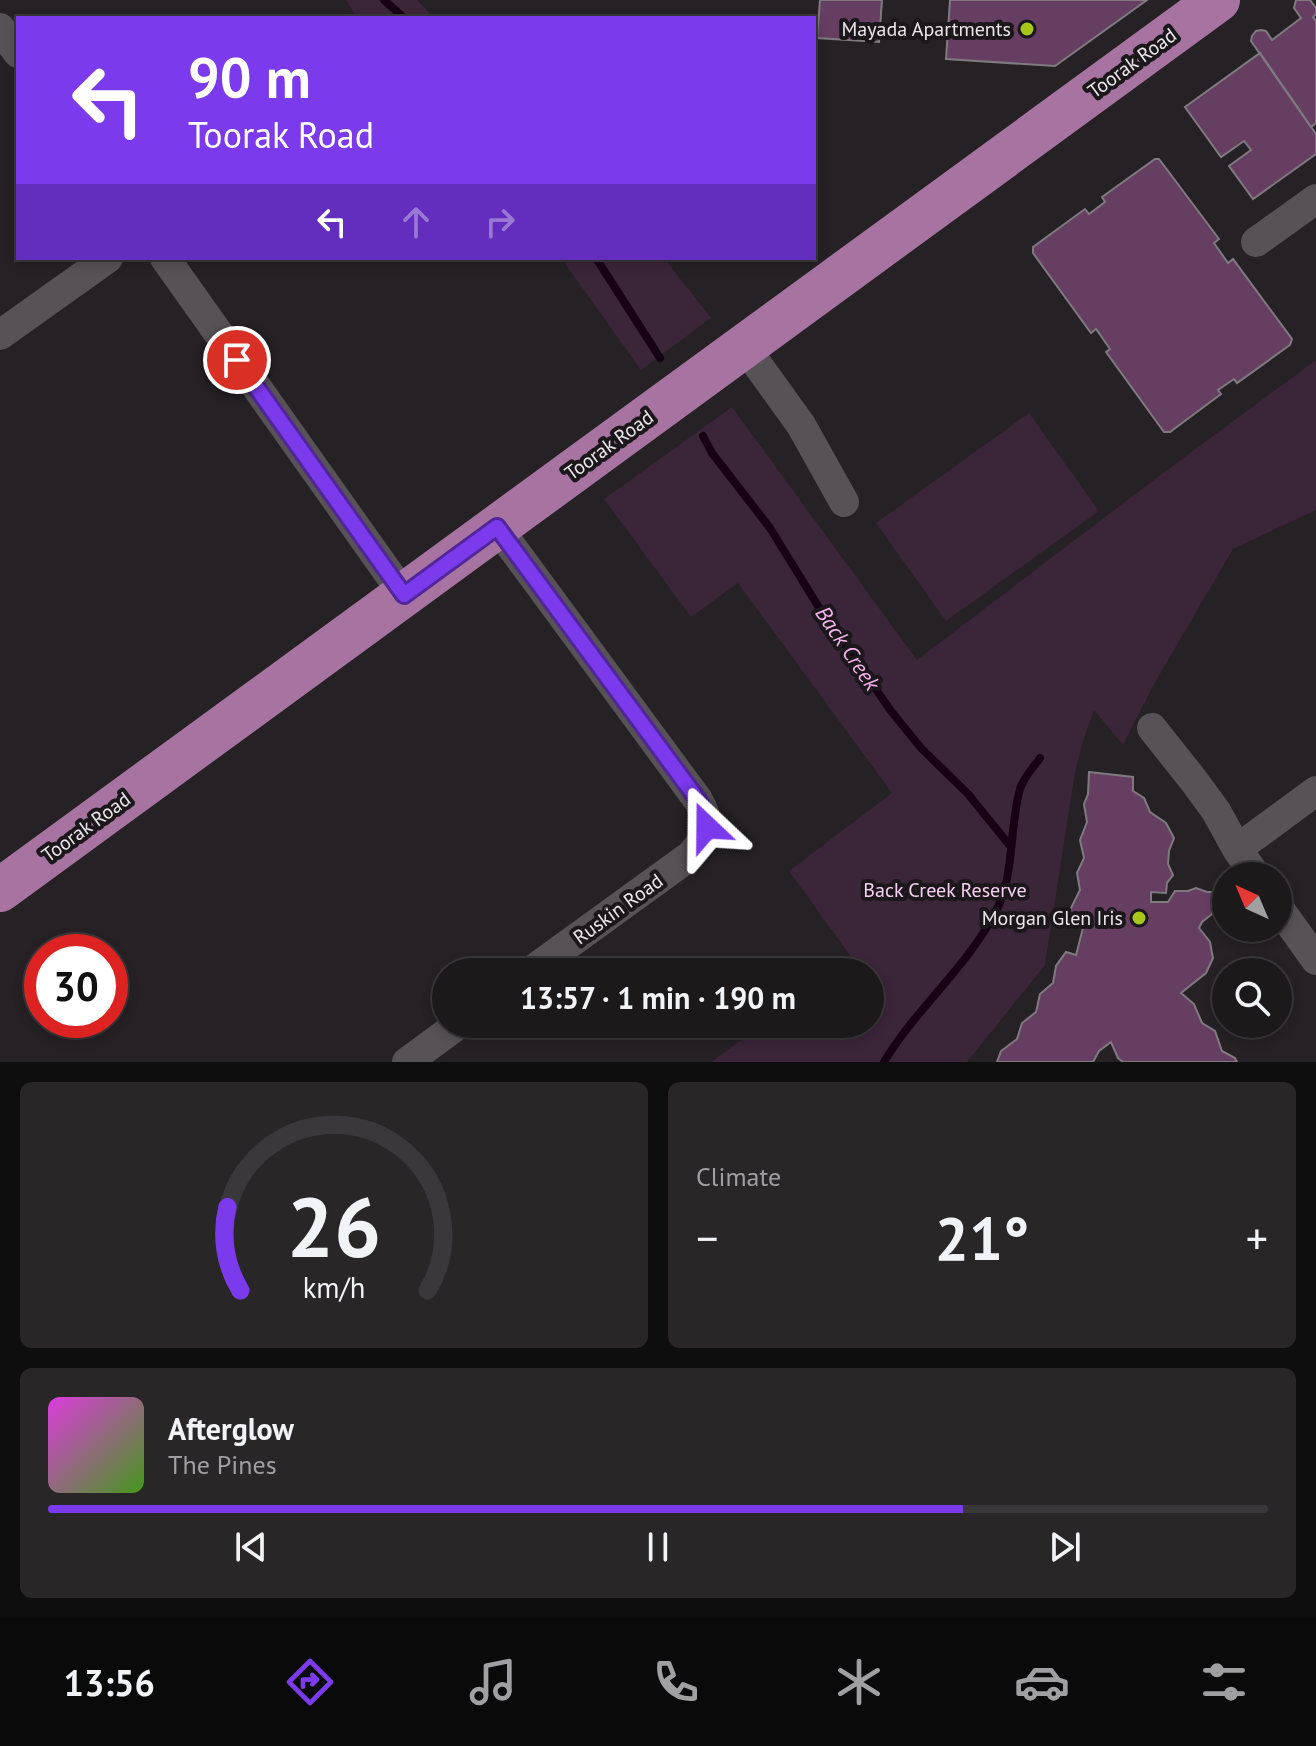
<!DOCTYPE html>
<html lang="en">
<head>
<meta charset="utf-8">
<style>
  body { margin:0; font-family:"PT Sans",sans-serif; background:#292628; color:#f1f3f6; height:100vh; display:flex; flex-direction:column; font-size:30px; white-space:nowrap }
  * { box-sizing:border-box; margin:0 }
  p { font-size:26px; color:#a0a0a3 }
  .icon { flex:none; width:44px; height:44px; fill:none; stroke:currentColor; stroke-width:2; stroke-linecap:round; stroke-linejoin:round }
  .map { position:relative; height:1062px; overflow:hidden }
  .panel { display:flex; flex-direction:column; gap:20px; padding:20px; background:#0f0e0f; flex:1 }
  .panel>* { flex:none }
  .banner { position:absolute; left:16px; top:16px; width:800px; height:244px; border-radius:0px; box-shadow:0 4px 12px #0003,0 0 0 2px #3a383a; background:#7c3aed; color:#fff; overflow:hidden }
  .needle { width:52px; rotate:316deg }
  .tools { position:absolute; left:1212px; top:862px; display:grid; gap:16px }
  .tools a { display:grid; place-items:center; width:80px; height:80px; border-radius:50%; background:#1c191b; box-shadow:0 4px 12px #0003,0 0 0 2px #3a383a; font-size:40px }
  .speed { position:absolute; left:24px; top:934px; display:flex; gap:16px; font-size:40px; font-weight:700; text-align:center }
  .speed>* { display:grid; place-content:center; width:104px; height:104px; border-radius:50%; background:#1c191b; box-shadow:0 4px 12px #0003,0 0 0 2px #3a383a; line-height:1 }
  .speed .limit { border:12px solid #d22; background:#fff; color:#111 }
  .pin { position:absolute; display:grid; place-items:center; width:68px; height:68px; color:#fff; margin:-34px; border:4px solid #fff; border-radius:50%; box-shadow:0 2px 8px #0007 }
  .me { position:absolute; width:88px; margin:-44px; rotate:337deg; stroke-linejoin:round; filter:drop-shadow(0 0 6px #0008) }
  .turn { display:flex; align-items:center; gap:28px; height:168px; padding:0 40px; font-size:36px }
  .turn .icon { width:104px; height:104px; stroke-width:2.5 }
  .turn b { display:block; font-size:56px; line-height:68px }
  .lanes { display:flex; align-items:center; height:76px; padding:0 40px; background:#0003; justify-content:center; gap:40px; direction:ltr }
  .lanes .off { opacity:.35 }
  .big { font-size:60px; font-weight:600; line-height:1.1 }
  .panel .card { flex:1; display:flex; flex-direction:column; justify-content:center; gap:12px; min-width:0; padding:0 28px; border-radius:12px; background:#292628 }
  .panel .dial { align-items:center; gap:0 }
  .dial svg { height:208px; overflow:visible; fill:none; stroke:#3a383a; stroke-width:7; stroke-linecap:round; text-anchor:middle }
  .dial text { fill:#f1f3f6; stroke:none }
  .song { display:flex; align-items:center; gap:24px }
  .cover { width:96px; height:96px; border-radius:12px; background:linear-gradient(135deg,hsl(300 70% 55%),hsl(100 70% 35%)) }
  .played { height:8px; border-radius:4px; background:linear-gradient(90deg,#7c3aed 75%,#3a383a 75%) }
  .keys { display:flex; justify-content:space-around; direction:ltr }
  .heat { display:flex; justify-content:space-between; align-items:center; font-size:44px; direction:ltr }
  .panel .tiles { flex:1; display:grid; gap:20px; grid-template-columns:1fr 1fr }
  .card:last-child { grid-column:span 2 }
  .trip { position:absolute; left:432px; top:958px; width:452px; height:80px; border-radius:40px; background:#1c191b; box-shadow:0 4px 12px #0003,0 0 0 2px #3a383a; font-weight:600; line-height:80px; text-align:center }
  .dock { display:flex; height:128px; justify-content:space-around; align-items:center; background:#0b0a0b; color:#a0a0a3 }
  .dock .icon { width:56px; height:56px }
  .dock .active { color:#7c3aed }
  .dock b { font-size:36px; color:#f1f3f6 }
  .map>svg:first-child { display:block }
  .green { fill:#3b2539 }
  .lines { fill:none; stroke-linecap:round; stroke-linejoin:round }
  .stream { stroke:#170016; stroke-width:8 }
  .building { fill:#653e62; stroke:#7f7a7f; stroke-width:2 }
  .minor { stroke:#575256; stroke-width:30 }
  .highway { stroke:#a773a1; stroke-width:44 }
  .route-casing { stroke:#51269a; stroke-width:20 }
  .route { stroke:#7c3aed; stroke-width:14 }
  .poi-dot { fill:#a9c71a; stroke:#1b171b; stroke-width:3 }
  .labels { text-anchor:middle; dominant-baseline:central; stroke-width:8; stroke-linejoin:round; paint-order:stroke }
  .poi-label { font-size:20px; fill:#ebe8ea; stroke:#1b171b; text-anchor:end }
  .street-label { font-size:20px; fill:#ebe8ea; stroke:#1b171b }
  .park-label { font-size:20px; fill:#f7d0f2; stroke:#1b171b }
  .water-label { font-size:22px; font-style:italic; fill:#f3b3ec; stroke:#1b171b }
</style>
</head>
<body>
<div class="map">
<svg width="1316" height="1062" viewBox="0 0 1316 1062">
  <rect width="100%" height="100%" fill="#252124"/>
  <path class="green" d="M346,0h71l17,18h-71l-9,-5z
    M561,258h103l47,60 -70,52z
    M1316,360v150l-83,39 -80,137 -30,59 -29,-35 -12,35 -7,27 -30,193 -78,97h-256l52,-38h107v-52h-36l18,-14 -63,-87 103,-78 -154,-210 -47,34 -87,-118 128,-92 185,253 242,-184z
    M1029,413l70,98 -153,110 -70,-98z"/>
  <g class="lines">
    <path class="stream" d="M384,0l20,18
      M596,258l64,100
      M703,436l9,17 58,75 48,78 73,105 30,37 47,46 43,53
      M884,1062c32,-54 84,-95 113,-153 18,-37 12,-81 23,-120 3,-11 13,-21 20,-31"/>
  </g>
  <path class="building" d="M820,0h62l-3,42 -62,-4z
    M950,0h197l-92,66 -109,-7z
    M1296,0h14l6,8v6l-3,3 3,4v102l-5,4 -60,-86 1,-5 4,-5 5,-1 5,1 6,9 29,-22 -7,-10z
    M1260,53l56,81v20l-63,45 -24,-33 22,-16 -7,-9 -23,16 -36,-50z
    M1155,159h4l60,80 -5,4 14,20 5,-4 59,80 -2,6 -53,38 -3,-4 -16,11 3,4 -51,38h-6l-58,-80 4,-3 -14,-20 -5,4 -58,-80v-6l52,-38 4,5 16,-12 -3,-5z
    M1089,772l44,5v14l11,7 6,14 16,11 8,15 -5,13 -1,13 5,11 -6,8 -1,10 -15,-1v10h17l7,-11h13l8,-3 11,4h13l-7,12 -1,10 -10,8 -3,6 11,14 3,16 -7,15 -25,20 13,11 8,19 13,8 7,20 13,7 2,4h-114l-5,-4 -7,-16 -12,9 -6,11h-96l4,-11 16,-12 5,-16 14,-11 4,-18 13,-11 3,-17 10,-14 10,3 7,-27 -11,-3 -1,-17 9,-18 -3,-17 7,-15 -4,-18 7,-18 -3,-18 4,-10z"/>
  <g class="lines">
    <path class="minor" d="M0,28l18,25
      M1256,242l60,-43
      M165,258l239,337
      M0,335l108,-77
      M744,346l57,79 43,77
      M497,527l201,273c14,24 10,37 -8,56l-160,116
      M1152,728l42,53 22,30 21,38 19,27
      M1237,849l79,-58
      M1278,907l38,53
      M407,1062l52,-38"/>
    <path class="highway" d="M0,890l1218,-890"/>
  </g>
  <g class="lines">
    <defs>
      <path id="route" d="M237,360l167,235 93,-68 201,273 8,17 1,10"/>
    </defs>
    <use href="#route" class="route-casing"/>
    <use href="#route" class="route"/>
  </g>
  <g class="poi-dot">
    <circle cx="1027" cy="29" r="8"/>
    <circle cx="1139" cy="918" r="8"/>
  </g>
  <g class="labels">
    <g class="poi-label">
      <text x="1011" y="29">Mayada Apartments</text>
      <text x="1123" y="918">Morgan Glen Iris</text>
    </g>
    <g class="street-label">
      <text transform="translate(1132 63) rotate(-36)">Toorak Road</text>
      <text transform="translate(609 445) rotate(-36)">Toorak Road</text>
      <text transform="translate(86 827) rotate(-36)">Toorak Road</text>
      <text transform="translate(618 909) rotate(-36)">Ruskin Road</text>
    </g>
    <g class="park-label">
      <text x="945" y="890">Back Creek Reserve</text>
    </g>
    <g class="water-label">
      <text transform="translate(848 648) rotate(56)">Back Creek</text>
    </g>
  </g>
</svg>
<div class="tools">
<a><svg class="needle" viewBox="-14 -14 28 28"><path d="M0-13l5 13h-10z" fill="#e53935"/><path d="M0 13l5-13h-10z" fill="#a0a0a3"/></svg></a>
<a><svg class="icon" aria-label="search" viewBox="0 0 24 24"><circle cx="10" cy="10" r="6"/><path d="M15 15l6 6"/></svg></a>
</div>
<div class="speed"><div class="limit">30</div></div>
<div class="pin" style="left:237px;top:360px;background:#d93025"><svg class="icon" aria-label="arrive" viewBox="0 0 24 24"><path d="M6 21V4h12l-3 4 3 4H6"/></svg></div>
<svg class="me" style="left:707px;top:827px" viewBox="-20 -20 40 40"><path d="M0-17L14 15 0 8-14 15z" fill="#7c3aed" stroke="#fff" stroke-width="4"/></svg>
<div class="trip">13:57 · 1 min · 190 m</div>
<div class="banner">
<div class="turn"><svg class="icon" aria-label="left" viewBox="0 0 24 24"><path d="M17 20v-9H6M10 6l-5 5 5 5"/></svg><div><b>90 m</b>Toorak Road</div></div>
<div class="lanes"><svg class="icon" aria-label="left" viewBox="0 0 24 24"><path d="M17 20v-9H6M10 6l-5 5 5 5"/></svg><svg class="icon off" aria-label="ahead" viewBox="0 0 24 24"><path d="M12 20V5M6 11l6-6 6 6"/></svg><svg class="icon off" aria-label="right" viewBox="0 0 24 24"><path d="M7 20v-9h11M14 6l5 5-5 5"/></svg></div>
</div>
</div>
<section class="panel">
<div class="tiles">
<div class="card dial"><svg viewBox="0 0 100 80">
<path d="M14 69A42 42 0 1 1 86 69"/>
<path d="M14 69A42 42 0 0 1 9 37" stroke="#7c3aed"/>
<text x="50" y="56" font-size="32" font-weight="700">26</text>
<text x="50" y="72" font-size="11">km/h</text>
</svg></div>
<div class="card"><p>Climate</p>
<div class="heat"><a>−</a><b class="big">21°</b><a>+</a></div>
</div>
<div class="card">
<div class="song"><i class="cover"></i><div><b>Afterglow</b><p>The Pines</p></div></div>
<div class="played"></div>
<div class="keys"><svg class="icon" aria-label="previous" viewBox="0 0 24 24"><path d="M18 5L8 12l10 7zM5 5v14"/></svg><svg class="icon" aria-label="pause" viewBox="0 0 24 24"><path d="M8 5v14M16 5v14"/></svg><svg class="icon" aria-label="next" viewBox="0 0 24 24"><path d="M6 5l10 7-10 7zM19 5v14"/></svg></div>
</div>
</div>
</section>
<nav class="dock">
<b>13:56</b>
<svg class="icon active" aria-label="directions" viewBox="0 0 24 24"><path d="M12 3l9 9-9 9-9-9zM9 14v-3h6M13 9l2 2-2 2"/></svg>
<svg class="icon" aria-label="music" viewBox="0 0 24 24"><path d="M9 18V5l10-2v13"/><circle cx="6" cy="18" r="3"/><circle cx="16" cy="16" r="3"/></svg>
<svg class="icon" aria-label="phone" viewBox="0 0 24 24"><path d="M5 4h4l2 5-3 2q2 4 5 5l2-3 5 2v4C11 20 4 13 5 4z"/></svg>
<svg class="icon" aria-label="climate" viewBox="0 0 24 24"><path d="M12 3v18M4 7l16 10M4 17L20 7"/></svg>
<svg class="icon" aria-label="car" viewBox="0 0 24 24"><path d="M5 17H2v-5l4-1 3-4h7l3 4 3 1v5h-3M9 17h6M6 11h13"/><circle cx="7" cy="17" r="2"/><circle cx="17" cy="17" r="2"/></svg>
<svg class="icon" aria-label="filters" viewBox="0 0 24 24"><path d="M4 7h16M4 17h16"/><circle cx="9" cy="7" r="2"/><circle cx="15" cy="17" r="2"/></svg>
</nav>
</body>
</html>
